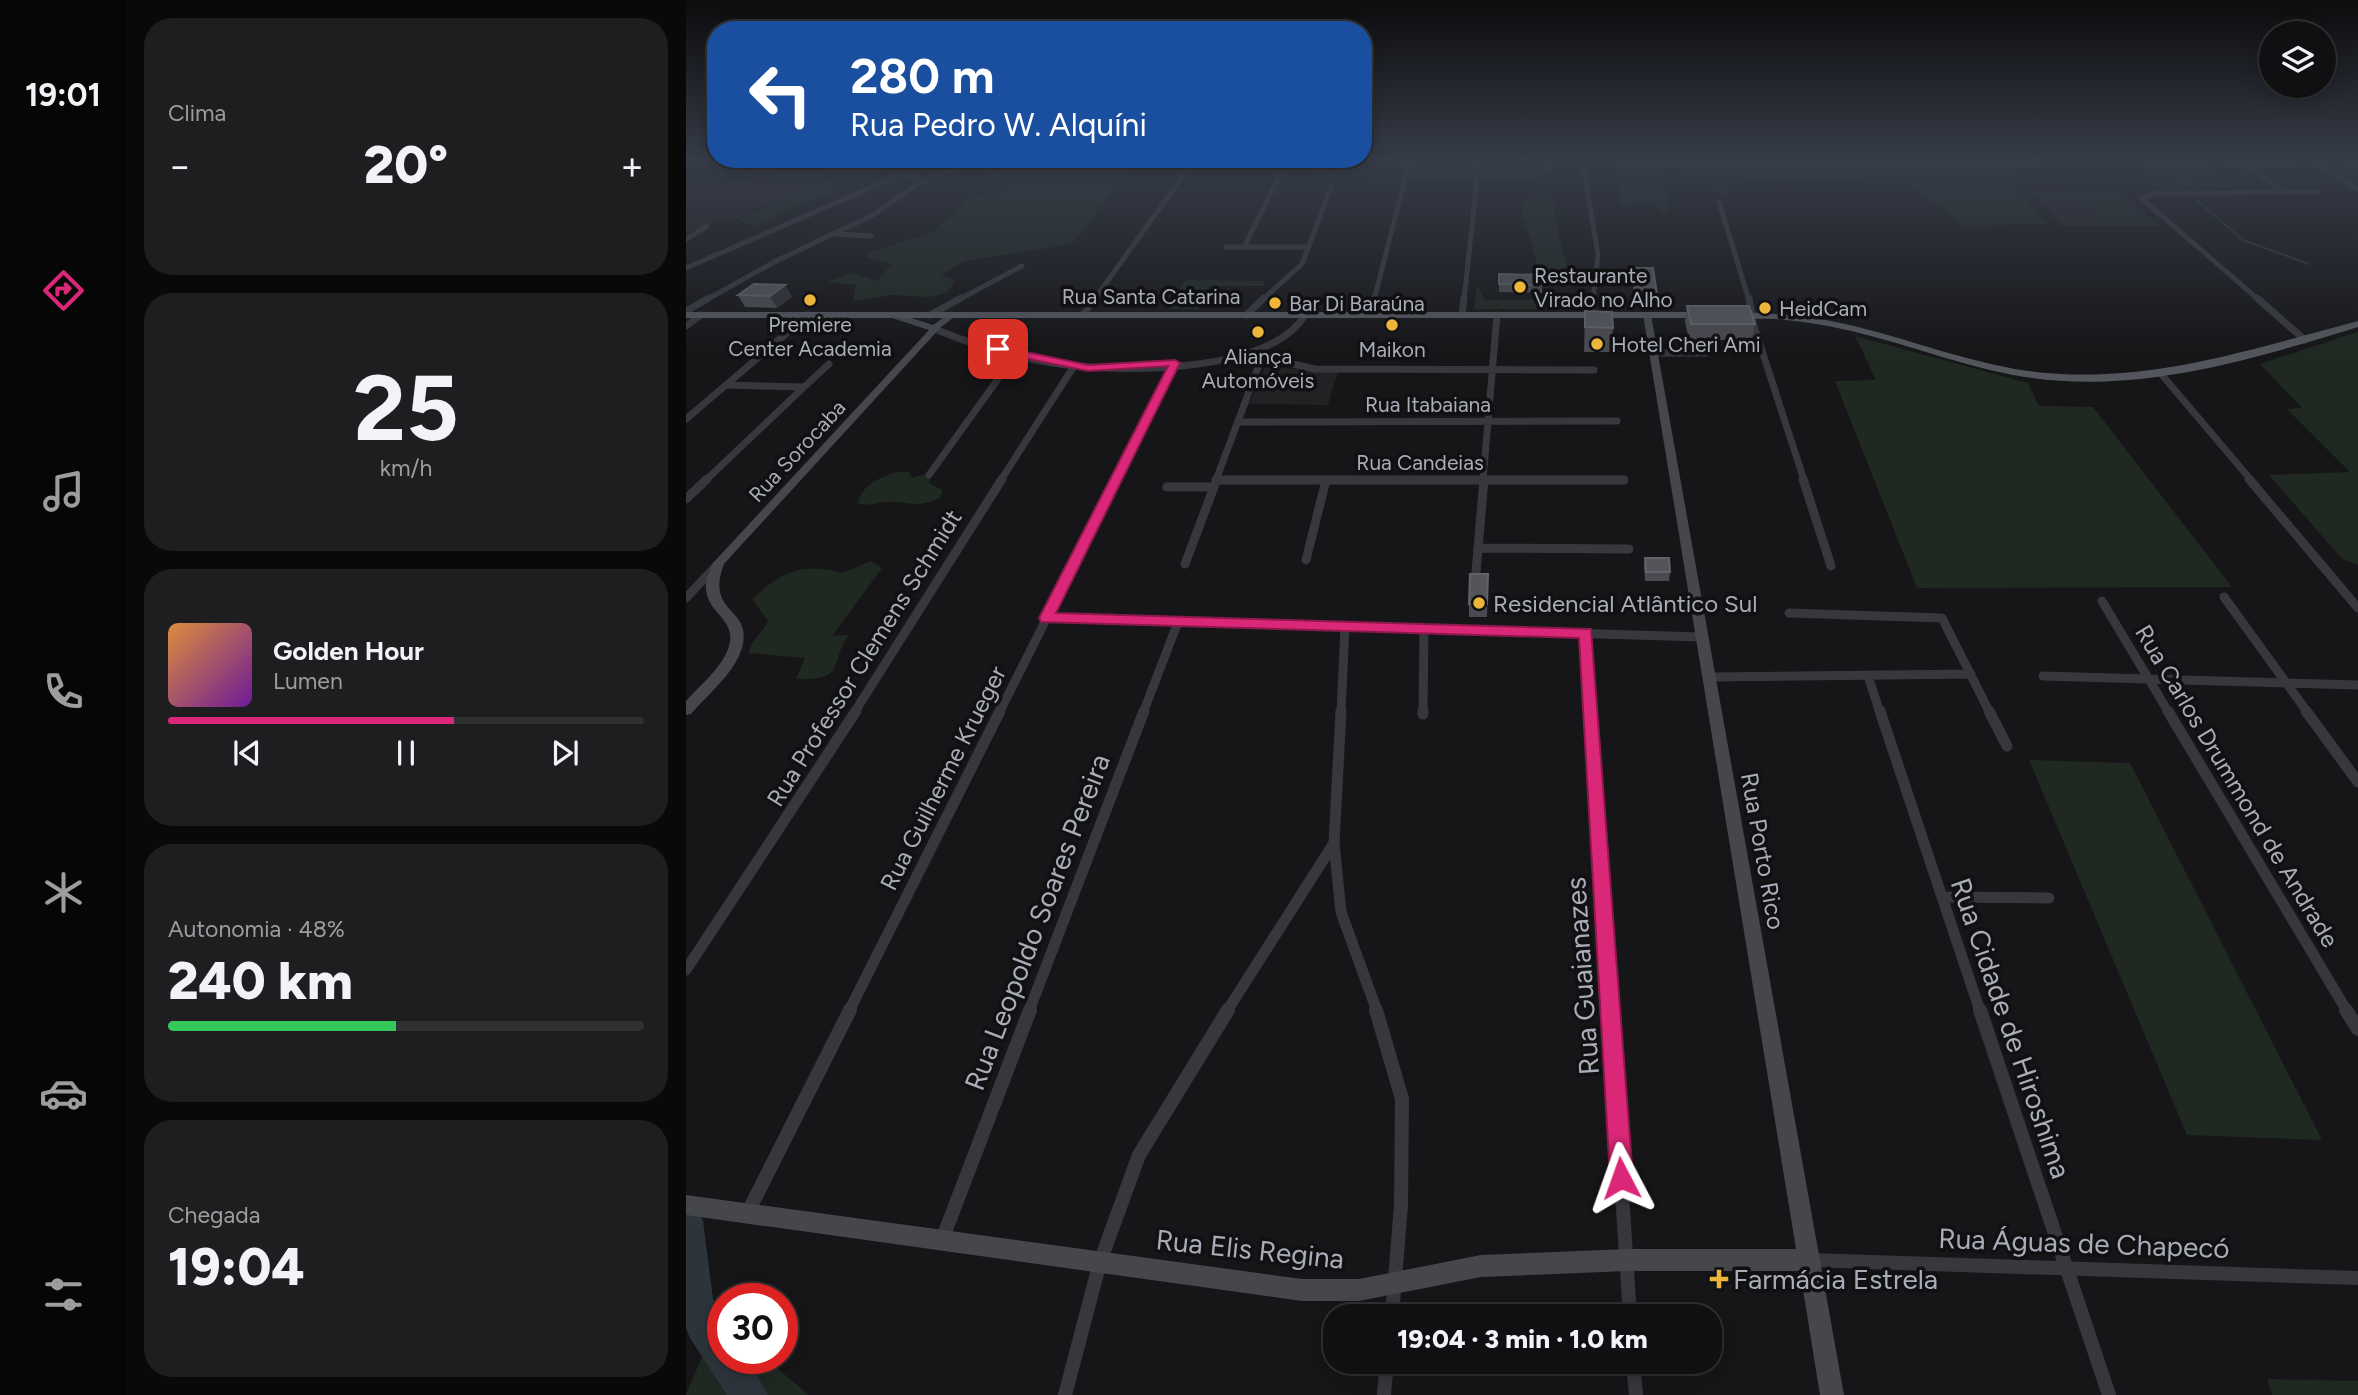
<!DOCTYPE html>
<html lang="pt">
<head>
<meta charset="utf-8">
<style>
  body { margin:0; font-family:Figtree,sans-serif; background:#1e1e20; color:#f1f3f6; height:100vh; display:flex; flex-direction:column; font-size:26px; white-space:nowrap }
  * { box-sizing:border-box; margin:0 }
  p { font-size:23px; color:#9c9d9f }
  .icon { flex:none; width:38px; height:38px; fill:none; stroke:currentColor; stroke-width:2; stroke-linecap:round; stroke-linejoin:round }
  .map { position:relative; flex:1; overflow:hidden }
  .sheet { display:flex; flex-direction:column; gap:18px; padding:18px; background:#09090a; width:560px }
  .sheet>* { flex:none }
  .banner { position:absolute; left:21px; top:21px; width:665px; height:147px; border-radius:28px; box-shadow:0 4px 18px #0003,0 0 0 2px #303032; background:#1a4fa0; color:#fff; overflow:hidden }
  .buttons { position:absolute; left:1573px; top:21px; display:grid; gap:14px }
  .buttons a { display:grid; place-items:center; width:77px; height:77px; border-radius:50%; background:#101012; box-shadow:0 4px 18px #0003,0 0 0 2px #303032; font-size:35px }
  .speed { position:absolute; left:21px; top:1283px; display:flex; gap:14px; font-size:35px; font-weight:700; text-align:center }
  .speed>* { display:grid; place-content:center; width:91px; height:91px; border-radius:50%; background:#101012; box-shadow:0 4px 18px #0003,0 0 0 2px #303032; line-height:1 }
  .speed .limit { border:10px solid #d22; background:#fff; color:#111 }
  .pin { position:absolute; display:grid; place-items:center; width:60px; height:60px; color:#fff; margin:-30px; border-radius:14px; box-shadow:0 4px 10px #0006 }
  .me { position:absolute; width:77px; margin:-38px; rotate:356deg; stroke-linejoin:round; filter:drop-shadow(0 0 5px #0008) }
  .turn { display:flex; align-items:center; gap:24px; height:147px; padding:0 28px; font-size:32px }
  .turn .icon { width:91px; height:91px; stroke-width:2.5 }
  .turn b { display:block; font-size:49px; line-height:60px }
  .big { font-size:52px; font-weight:800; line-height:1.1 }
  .sheet .card { flex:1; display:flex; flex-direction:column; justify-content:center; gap:10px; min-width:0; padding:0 24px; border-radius:28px; background:#1e1e20 }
  .sheet .dial { align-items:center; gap:0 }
  .dial b { font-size:91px; line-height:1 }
  .song { display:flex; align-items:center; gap:21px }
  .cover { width:84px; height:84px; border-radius:10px; background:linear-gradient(135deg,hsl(30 70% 55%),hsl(280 70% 35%)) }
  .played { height:7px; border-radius:4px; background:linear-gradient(90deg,#db2777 60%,#303032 60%) }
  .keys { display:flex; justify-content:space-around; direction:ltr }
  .heat { display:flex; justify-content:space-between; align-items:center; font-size:38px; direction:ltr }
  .charge { height:10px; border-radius:5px; background:linear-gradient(90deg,#34c759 48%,#303032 0) }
  .trip { position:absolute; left:637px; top:1304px; width:399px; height:70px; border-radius:28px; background:#101012; box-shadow:0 4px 18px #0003,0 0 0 2px #303032; font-weight:800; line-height:70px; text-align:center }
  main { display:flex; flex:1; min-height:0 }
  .menu { display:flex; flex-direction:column; width:126px; justify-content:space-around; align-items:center; background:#060607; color:#9c9d9f }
  .menu .icon { width:49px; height:49px }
  .menu .current { color:#db2777 }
  .menu b { font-size:32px; color:#f1f3f6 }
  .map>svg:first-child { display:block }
  .built { fill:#222225 }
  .green { fill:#202822 }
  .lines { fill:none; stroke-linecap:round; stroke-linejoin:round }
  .stream { stroke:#2d353c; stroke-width:2 }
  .river { fill:#2d353c; fill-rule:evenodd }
  .street-far4 { stroke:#37383d; stroke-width:5 }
  .street-far3 { stroke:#37383d; stroke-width:7 }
  .street-far2 { stroke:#37383d; stroke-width:9 }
  .street-far1 { stroke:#37383d; stroke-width:11 }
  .street { stroke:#37383d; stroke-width:14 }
  .secondary { fill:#45474d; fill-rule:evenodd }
  .primary { fill:#53555c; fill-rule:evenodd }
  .wall { fill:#4a4a50 }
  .shaded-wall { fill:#313135 }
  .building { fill:#54555b; stroke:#62636a; stroke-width:2 }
  .route { fill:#db2777; stroke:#8e194d; stroke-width:2 }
  .poi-dot { fill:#edb539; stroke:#111113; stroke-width:2.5 }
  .labels { text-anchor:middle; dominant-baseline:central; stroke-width:7; stroke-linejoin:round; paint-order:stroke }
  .far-poi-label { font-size:21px; fill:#a9adb8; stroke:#111113; text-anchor:start }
  .far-street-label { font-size:21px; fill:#a9adb8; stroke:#111113 }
  .poi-label { font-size:24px; fill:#a9adb8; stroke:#111113; text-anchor:start }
  .street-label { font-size:24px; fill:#a9adb8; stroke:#111113 }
  .near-street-label { font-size:28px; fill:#a9adb8; stroke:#111113 }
  .near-poi-label { font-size:28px; fill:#a9adb8; stroke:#111113; text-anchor:start }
</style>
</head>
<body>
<main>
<nav class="menu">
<b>19:01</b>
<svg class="icon current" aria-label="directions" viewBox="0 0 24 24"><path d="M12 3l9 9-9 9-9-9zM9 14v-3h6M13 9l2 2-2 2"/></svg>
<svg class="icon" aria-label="music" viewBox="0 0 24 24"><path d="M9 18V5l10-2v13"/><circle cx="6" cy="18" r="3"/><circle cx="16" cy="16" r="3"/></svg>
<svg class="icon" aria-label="phone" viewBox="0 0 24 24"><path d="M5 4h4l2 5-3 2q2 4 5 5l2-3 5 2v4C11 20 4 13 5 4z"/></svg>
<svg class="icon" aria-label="climate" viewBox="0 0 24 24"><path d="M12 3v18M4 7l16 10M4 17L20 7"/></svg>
<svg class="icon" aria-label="car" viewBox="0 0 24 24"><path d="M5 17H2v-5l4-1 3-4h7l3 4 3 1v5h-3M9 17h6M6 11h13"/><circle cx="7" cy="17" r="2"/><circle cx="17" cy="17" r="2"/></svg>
<svg class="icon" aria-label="filters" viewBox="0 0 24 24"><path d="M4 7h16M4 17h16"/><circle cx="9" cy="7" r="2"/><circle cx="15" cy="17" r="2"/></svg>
</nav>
<section class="sheet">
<div class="card"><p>Clima</p>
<div class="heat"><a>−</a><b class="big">20°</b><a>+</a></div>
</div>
<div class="card dial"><b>25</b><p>km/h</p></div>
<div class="card">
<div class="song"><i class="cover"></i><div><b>Golden Hour</b><p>Lumen</p></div></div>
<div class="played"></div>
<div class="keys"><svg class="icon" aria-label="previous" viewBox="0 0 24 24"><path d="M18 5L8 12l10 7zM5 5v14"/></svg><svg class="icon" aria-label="pause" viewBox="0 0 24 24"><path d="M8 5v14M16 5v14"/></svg><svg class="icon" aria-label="next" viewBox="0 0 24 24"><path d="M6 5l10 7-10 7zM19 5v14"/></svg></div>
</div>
<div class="card"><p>Autonomia · 48%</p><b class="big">240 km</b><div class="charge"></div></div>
<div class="card"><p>Chegada</p><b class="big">19:04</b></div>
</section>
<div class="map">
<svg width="1672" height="1395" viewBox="0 0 1672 1395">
  <rect width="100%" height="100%" fill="#161618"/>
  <path class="built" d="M116,167l37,2 -37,25 -48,14 -19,12h-19l-30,14v-58l62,3z
    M1340,189h91l43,37h-97z
    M579,367l73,4 -10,34 -79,-1z"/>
  <path class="green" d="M0,159h241l-11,7 -21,-3 -141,63 -17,-6c37,-21 69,-23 103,-51l-50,-4 2,5 -40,7 -47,-5 11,-6 -30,1z
    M323,159h129l-66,85 -108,17 -23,14 14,5 -7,12 -17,5 -40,-2 -38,6 3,-16 -29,-3 26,-9 24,8 15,-17 -25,-7v-4l66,-21 38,-36 25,-1 13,-5 -2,-4 -26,-4z
    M634,159h56l-6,19h-7l-3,4 -51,1z
    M928,159h501l-96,8 -10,15 38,42 -84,1 -60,-47 -142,1 -32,5 1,9 -10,1 -9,-8 -15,-2 3,-13 -33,-4 -8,12 9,12v21h-6l-10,-12 -29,7z
    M1449,159h63l35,29 -70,2z
    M1382,189h49l9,7 -26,-6 -19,4 -1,7h-38l-8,-9h36z
    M863,192l3,2 6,39 9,34 -6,3v9l-21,-5 -19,-67 7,-8z
    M1410,193l22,3 20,15h-12l4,4h-29l-15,-14 2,-5z
    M1417,217h46l11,9h-61l-8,-8z
    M499,280l80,1 -2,5h-53l-12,23h-29z
    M791,285l8,15h77l1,9h-89z
    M1672,332v233l-16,-6 -73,-84 81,-3 -63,-63 15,-1 -42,-44z
    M1169,336l173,47 11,23 54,1 139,180 -315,1 -82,-207 41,-1z
    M210,472h13l3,6 12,-4 6,3 -1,6 13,7 -2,8c-28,12 -29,2 -55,4 -10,0 -16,5 -27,1 4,-19 22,-25 38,-31z
    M184,561l12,7 -50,68 17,-1c-22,31 -1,45 -53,44l9,-21 -56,-5c1,-13 14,-20 19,-32l-16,-22c30,-28 51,-37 91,-26z
    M1343,760l101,3 192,377 -135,-5z
    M37,1306v52h42l44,37h-123z
    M1581,1379l91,2v14h-86z"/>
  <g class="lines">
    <path class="stream" d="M1471,159l35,28
      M1510,194l3,8 44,38 66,24"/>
    <path class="river" d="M1497,159c21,0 98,-4 111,5l-5,3 -101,-5z
      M1672,162v6l-10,1 -5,-3z
      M0,1204l12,5 5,12 10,78 10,23v36h24l21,37h-41l-37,-57 -4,-10z"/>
    <path class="street-far4" d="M1550,159l47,33
      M1623,159l49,30
      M898,170l14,85 -5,45
      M720,176l127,-1 16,-6 3,-10
      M1033,202l30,98
      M150,234l35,2
      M0,239l21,-13
      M540,247h83
      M558,247l44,-88
      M0,268l214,-93 28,5
      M20,300l70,-39 97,-46 44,-30 56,-26
      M272,300l64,-34
      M408,300l101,-141
      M576,300l40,-36 29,-77
      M688,300l36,-141
      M778,300l15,-141
      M1573,300l-118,-102 15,-5 162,-1"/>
    <path class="street-far3" d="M1063,298l4,25 51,157
      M1571,298l48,42
      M0,311l23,-13
      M244,315l31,-17
      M397,315l12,-17
      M560,315l18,-17
      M684,315l5,-17
      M776,315l2,-17
      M905,315l2,-17
      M0,326l15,-11
      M249,329c38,16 77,28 118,34 61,10 216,12 252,-48
      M570,351l6,6 53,12 279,1
      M967,353h53
      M1476,375l89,105
      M118,387l25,-23
      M0,419l122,-104
      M552,422l379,-1
      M243,475l87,-121
      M20,480l98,-93 -78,-2
      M315,480l73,-114
      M430,480l59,-117
      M530,480h408
      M530,480l46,-123
      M797,480l14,-165"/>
    <path class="street-far2" d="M1117,479l28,87
      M1563,479l109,129
      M530,480h408
      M481,487h47
      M0,499l21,-20
      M792,548l151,1
      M620,560l20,-80
      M499,564l32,-85
      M790,572l8,-93
      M1538,597l84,116
      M0,598l31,-33
      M1416,601l67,112
      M1103,613l153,5 48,95
      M361,618l655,19
      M900,633l5,80
      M1182,676l12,37
      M1357,676l315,9
      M1023,677l262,-3
      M168,713l148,-234
      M313,713l118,-234
      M457,713l35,-91
      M655,713l4,-87
      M737,713l1,-84"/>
    <path class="street-far1" d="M655,711l-7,132 7,69 36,99
      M905,711l19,300
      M1194,711l100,300
      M1303,711l18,35
      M1482,711l179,300
      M1620,711l52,71
      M737,714v-3
      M1256,897l107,1
      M0,970l170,-259
      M163,1011l151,-300
      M343,1011l115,-300
      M541,1011l107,-168"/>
    <path class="street" d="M690,1010l26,89 -1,106 -9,111
      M924,1010l20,306
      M1294,1010l129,385
      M1660,1010l12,19
      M62,1212l102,-202
      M256,1240l88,-230
      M1123,1260l549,18
      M947,1362l3,33
      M379,1395l35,-133 39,-107 89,-145
      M698,1395l3,-33"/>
    <path class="secondary" d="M206,312l41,13 17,-12 7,2 -16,12 -217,237c-19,49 26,43 19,80 -6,27 -34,49 -52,70l-5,1v-14c13,-15 31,-29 40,-47 16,-34 -17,-37 -20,-64 -1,-10 3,-18 7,-27l216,-233 -40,-13 -1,-2z
      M961,312l4,3 193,1080h-24l-20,-124h-173l-146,6 -122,24h-57l-616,-86v-20l616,84h57l122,-24 146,-6h169l-153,-934z"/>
    <path class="primary" d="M0,312h1020l5,3 -5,3h-1020z
      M1045,312c34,1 67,2 100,9 62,12 122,37 184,48 120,20 229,-18 343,-48v6c-111,34 -228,70 -345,48 -62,-12 -122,-37 -185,-49 -17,-3 -35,-6 -53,-7 -15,-1 -32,1 -47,-2l-2,-2z"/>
  </g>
  <path class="wall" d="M947,268l24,26 -1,12 -21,-1 -3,-26z
    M856,275v18l-43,-1v-8z
    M99,285l7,12 -15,11 -32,-1 -7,-12z
    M1001,306l68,18 -3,16h-63l-4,-18z
    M899,311l28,17 -2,24h-27z
    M959,558l25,14 -1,9h-24l-1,-14z
    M802,574l-1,43h-18v-13z"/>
  <path class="shaded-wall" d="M99,285l7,12 -15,11 -7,-12z"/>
  <path class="building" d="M947,268h20l4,26h-21z
    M813,274l43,1v10l-43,-1z
    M68,284l31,1 -15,11 -32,-1z
    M1001,306h62l6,18h-64z
    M899,311l27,1 1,16 -28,-1z
    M959,558h24l1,14h-24z
    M784,574h18l-1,30h-18z"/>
  <linearGradient id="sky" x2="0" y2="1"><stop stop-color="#0c0c0d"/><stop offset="0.45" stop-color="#363c48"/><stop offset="1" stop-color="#363c48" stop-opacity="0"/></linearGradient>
  <rect width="1672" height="354" fill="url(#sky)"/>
  <path class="route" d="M312,346l90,19 87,-5 5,3 -124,250 535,16 42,549 -3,8 -9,4 -8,-4 -3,-8 -31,-540 -538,-16 -2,-4 129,-252 -80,5 -94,-19 -2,-3z"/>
  <g class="poi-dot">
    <circle cx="834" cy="287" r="7"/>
    <circle cx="124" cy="300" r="7"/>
    <circle cx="589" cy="303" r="7"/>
    <circle cx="1079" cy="308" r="7"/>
    <circle cx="706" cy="325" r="7"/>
    <circle cx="572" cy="332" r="7"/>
    <circle cx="911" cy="344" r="7"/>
    <circle cx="793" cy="603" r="7"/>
    <path d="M1029.5 1268.5h7v7h7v7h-7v7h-7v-7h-7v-7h7z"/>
  </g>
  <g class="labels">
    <g class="far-poi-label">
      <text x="848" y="275">Restaurante<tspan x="848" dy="24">Virado no Alho</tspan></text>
      <text x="603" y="303">Bar Di Baraúna</text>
      <text x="1093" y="308">HeidCam</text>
      <text x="124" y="324" text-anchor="middle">Premiere<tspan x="124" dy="24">Center Academia</tspan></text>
      <text x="925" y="344">Hotel Cheri Ami</text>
      <text x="706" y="349" text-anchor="middle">Maikon</text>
      <text x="572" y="356" text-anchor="middle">Aliança<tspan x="572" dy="24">Automóveis</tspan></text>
    </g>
    <g class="far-street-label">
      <text x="465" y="296">Rua Santa Catarina</text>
      <text x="742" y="404">Rua Itabaiana</text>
      <text transform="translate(111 451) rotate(-47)">Rua Sorocaba</text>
      <text x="734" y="462">Rua Candeias</text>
    </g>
    <g class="poi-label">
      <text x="807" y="603">Residencial Atlântico Sul</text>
    </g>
    <g class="street-label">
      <text transform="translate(178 658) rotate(-58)">Rua Professor Clemens Schmidt</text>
      <text transform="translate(257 778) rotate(-63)">Rua Guilherme Krueger</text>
      <text transform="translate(1551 786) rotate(59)">Rua Carlos Drummond de Andrade</text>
      <text transform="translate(1077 851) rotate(80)">Rua Porto Rico</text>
    </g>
    <g class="near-street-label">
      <text transform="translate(351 922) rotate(-69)">Rua Leopoldo Soares Pereira</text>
      <text transform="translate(896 976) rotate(-94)">Rua Guaianazes</text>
      <text transform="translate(1325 1028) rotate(71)">Rua Cidade de Hiroshima</text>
      <text transform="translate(1398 1243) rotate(2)">Rua Águas de Chapecó</text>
      <text transform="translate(564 1249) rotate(6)">Rua Elis Regina</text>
    </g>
    <g class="near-poi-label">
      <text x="1047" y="1279">Farmácia Estrela</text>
    </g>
  </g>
</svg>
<div class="buttons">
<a><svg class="icon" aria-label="layers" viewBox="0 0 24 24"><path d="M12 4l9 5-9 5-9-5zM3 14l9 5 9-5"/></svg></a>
</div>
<div class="speed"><div class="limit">30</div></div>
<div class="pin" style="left:312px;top:349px;background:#d93025"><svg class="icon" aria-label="arrive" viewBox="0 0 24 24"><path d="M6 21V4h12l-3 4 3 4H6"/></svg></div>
<svg class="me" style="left:935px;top:1178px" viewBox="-20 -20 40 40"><path d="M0-17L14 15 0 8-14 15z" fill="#db2777" stroke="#fff" stroke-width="4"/></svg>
<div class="trip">19:04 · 3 min · 1.0 km</div>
<div class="banner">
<div class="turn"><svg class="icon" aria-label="left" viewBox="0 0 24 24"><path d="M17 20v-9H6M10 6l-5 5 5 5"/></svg><div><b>280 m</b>Rua Pedro W. Alquíni</div></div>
</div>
</div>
</main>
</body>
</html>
